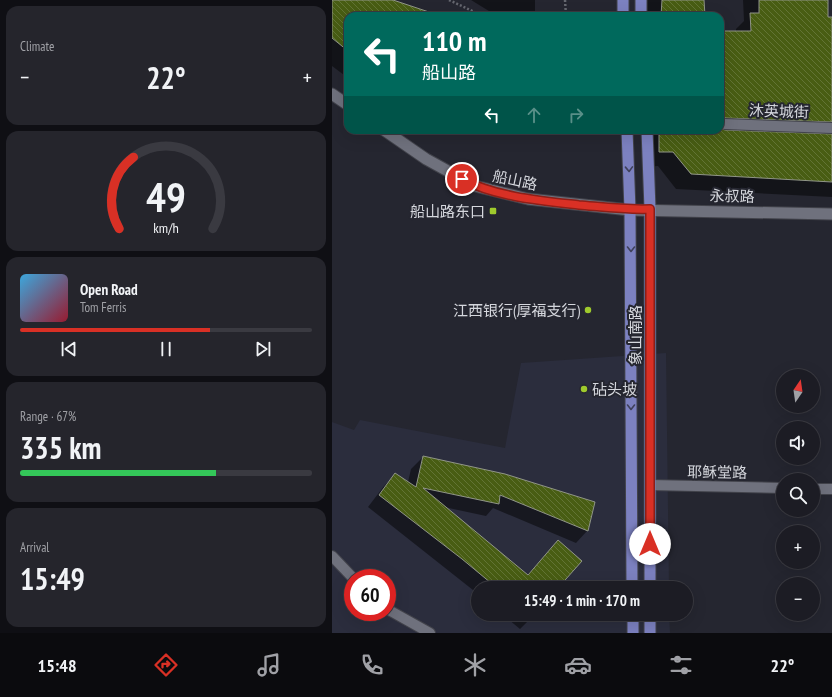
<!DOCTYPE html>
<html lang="en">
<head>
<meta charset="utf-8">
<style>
  body { margin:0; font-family:"PT Sans Narrow","Noto Sans SC",sans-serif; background:#25252c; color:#f1f3f6; height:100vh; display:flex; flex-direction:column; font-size:15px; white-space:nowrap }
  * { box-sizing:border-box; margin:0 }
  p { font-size:13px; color:#a0a1a6 }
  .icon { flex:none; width:22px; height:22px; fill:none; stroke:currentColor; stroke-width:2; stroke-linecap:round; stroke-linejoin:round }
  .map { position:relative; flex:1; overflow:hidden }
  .panel { display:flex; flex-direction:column; gap:6px; padding:6px; background:#0f0f14; width:332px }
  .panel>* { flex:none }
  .banner { position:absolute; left:12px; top:12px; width:380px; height:122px; border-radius:12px; box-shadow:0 4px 16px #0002,0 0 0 1px #3a3a41; background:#00695c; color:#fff; overflow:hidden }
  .needle { width:26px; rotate:13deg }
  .tools { position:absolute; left:444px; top:369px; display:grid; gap:8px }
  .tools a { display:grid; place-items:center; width:44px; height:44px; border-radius:50%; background:#1c1c24; box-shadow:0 4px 16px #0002,0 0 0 1px #3a3a41; font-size:20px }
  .speed { position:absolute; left:12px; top:569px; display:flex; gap:8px; font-size:20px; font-weight:700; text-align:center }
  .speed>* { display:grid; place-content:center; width:52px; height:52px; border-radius:50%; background:#1c1c24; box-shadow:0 4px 16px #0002,0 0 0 1px #3a3a41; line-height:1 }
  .speed .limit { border:6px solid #d22; background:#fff; color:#111 }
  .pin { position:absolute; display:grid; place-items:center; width:34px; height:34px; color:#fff; margin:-17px; border:2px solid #fff; border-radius:50%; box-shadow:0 1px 4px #0007 }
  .me { position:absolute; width:44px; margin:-22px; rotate:0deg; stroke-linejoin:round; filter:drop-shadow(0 0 3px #0008) }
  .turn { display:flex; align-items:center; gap:14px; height:84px; padding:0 12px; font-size:18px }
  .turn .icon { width:52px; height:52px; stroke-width:2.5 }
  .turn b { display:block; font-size:28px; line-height:34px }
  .lanes { display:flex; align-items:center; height:38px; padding:0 12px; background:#0003; justify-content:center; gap:20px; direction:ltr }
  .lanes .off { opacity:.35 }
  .big { font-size:30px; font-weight:700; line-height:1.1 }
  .panel .tile { flex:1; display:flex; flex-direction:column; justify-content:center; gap:6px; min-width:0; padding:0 14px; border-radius:12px; background:#25252c }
  .panel .dial { align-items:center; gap:0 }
  .dial svg { height:104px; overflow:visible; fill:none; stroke:#3a3a41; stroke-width:7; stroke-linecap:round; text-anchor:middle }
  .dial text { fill:#f1f3f6; stroke:none }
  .song { display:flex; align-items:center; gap:12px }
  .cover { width:48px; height:48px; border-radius:6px; background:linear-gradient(135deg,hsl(200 70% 55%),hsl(350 70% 35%)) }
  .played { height:4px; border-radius:2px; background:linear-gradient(90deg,#d93025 65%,#3a3a41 65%) }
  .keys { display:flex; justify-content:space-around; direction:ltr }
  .heat { display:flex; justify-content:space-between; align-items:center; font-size:22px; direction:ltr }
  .charge { height:6px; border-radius:3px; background:linear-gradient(90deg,#34c759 67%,#3a3a41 0) }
  .trip { position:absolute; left:139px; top:581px; width:222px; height:40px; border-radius:20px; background:#1c1c24; box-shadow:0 4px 16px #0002,0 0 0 1px #3a3a41; font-weight:700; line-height:40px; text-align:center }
  .dock { display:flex; height:64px; justify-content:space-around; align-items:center; background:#0b0b0e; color:#a0a1a6 }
  .dock .icon { width:28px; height:28px }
  .dock .selected { color:#d93025 }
  .dock b { font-size:18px; color:#f1f3f6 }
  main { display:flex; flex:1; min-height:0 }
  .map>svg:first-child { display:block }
  .built { fill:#2b2d3d; fill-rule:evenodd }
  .shadow { fill:#0007 }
  .building { fill:url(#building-back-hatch); stroke:#909588 }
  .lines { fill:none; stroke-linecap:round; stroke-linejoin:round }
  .service-casing { stroke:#42434b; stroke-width:12 }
  .tertiary-casing { stroke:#42434b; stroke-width:13 }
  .primary-casing { stroke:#42434b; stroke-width:13 }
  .path { stroke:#666870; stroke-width:2.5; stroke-dasharray:2 2; stroke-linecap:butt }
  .service { stroke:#6f717d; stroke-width:10 }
  .tertiary { stroke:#6f717d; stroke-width:11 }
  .primary { stroke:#7c81c0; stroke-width:11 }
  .oneway { stroke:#3f415b }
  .route-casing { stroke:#8d1f18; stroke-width:10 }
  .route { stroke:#d93025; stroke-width:7 }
  .poi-dot { fill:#9fca2d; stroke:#252630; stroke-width:1.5 }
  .labels { text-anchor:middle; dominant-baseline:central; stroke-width:4; stroke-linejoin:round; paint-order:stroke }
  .street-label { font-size:15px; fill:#d5d7dd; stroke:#252630 }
  .poi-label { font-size:15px; fill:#d5d7dd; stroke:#252630; text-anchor:end }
</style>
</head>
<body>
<main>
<section class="panel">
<div class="tile"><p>Climate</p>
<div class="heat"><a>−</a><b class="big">22°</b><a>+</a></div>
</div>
<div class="tile dial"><svg viewBox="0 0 100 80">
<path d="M14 69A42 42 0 1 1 86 69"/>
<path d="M14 69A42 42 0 0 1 25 14" stroke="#d93025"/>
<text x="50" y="56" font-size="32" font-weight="700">49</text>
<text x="50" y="72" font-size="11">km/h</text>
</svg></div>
<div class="tile">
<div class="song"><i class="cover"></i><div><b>Open Road</b><p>Tom Ferris</p></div></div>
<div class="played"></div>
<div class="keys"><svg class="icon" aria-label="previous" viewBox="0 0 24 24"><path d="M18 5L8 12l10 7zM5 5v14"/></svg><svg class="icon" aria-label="pause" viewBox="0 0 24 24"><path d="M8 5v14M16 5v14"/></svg><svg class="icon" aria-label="next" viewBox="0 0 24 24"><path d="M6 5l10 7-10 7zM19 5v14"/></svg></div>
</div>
<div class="tile"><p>Range · 67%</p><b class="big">335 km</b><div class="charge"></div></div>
<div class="tile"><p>Arrival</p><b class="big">15:49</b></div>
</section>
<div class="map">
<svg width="500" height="633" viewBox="0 0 500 633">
  <defs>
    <pattern id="building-back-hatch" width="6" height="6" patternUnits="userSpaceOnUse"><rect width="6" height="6" fill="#485d13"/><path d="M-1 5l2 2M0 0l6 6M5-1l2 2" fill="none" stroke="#627435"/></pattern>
  </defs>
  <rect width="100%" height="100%" fill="#252630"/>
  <path class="built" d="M334,353l3,235h-191v26h191l1,19h-338v-211l22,8 6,-10 145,28 16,-85zM21,578h34v34h-34z"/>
  <path class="shadow" d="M0,0h58l50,16h-92v62l-16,-12z
    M139,0h64v15l-1,1h-37z
    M315,0h56l1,16h-57z
    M411,0h84v18h5v179l-156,-8 -18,-23 -14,1 1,-37h75v-98h16v-3l8,-8z
    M91,457l164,74 -11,12 -83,-35 -7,8 -42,-9 83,68 31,-34 -1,47h-79v6l-110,-87 16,-21 12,-12 12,8 3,-13z
    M170,614h33l-15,15z"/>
  <path class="building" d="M0,0h61l39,13v3h-84v35l-16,-13z
    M330,0h42l1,16h-44z
    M427,0h69v17h4v105l-107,-4 -5,2v-89h31l-1,-18h9z
    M388,128l5,2 107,4v48l-141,-8 -18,-22h-14v-22h61z
    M91,456l82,18 90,28 -7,29 -88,-36 -1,9 -76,-16 105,87 30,-35 24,21 -24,27h-61l-35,-29 -83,-64 16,-22 21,14z"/>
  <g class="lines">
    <defs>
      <path id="service" d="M393,124l107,4
        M318,485l133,3
        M481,489h19
        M0,556l21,22
        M55,609l43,24"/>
      <path id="tertiary" d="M0,94l16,11
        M52,130l42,29 49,27 53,13 102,11 202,4"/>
      <path id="primary" d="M291,0v16
        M309,0v16
        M295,130l3,80 2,378
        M315,130l3,79v379
        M301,614v19
        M318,633v-19"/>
    </defs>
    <use href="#service" class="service-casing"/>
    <use href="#tertiary" class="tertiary-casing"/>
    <use href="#primary" class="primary-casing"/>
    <path class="path" d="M117,0l34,16
      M233,0l1,16"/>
    <use href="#service" class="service"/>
    <use href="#tertiary" class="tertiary"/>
    <use href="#primary" class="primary"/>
  </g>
  <defs><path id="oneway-chevron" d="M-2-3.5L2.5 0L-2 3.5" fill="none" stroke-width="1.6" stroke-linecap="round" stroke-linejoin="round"/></defs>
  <g class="oneway">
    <use href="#oneway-chevron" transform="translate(297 169) rotate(88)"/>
    <use href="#oneway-chevron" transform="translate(299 249) rotate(90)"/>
    <use href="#oneway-chevron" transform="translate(299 407) rotate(90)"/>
  </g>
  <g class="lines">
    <defs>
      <path id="route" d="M130,179c33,18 81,22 117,26 24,2 47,5 71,4v335"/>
    </defs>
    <use href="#route" class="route-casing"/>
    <use href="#route" class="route"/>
  </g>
  <g class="poi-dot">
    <rect x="157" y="207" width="8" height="8" rx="2"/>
    <circle cx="256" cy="310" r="4"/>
    <circle cx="252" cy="389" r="4"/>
  </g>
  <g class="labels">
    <g class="street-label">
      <text transform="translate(447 111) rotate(2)">沐英城街</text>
      <text transform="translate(183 180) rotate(12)">船山路</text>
      <text transform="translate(400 196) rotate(1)">永叔路</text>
      <text transform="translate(303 335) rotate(-90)">象山南路</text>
      <text transform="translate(385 472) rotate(1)">耶稣堂路</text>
    </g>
    <g class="poi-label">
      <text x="153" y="211">船山路东口</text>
      <text x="248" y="310">江西银行(厚福支行)</text>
      <text x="260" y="389" text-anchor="start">砧头坡</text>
    </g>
  </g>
</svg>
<div class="tools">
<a><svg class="needle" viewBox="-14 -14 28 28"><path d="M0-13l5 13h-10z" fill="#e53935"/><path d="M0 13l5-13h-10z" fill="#a0a1a6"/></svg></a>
<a><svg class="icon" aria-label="sound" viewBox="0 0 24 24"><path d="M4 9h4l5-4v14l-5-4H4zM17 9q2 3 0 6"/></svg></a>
<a><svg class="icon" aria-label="search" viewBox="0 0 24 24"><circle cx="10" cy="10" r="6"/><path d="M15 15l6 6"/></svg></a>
<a>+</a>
<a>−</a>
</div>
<div class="speed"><div class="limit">60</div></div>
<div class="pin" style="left:130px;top:179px;background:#d93025"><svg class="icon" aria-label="arrive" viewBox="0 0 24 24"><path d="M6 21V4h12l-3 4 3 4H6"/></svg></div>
<svg class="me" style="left:318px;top:544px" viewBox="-20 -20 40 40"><circle r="19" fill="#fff"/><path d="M0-13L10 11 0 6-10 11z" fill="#d93025"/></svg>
<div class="trip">15:49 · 1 min · 170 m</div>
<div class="banner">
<div class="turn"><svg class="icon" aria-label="left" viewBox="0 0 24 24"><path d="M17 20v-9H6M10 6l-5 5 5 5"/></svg><div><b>110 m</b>船山路</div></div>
<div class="lanes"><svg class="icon" aria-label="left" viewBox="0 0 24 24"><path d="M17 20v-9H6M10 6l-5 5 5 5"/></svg><svg class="icon off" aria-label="ahead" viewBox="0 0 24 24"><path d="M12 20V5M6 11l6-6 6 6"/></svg><svg class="icon off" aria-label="right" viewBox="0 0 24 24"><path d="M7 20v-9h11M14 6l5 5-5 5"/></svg></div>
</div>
</div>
</main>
<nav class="dock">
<b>15:48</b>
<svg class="icon selected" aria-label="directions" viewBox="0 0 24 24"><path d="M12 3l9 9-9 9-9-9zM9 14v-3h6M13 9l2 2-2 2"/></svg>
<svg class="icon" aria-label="music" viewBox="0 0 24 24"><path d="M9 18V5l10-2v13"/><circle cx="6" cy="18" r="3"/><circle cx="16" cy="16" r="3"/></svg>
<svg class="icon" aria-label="phone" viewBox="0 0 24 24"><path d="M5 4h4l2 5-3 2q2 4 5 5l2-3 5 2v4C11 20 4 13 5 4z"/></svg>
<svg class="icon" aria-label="climate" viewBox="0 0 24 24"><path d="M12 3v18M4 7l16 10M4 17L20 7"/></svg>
<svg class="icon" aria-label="car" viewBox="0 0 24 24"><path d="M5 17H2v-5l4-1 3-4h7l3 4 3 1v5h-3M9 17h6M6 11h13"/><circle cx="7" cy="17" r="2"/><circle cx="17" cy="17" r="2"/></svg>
<svg class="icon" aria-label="filters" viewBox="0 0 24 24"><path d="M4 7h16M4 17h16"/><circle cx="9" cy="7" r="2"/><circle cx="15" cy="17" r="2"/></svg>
<b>22°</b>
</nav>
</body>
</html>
